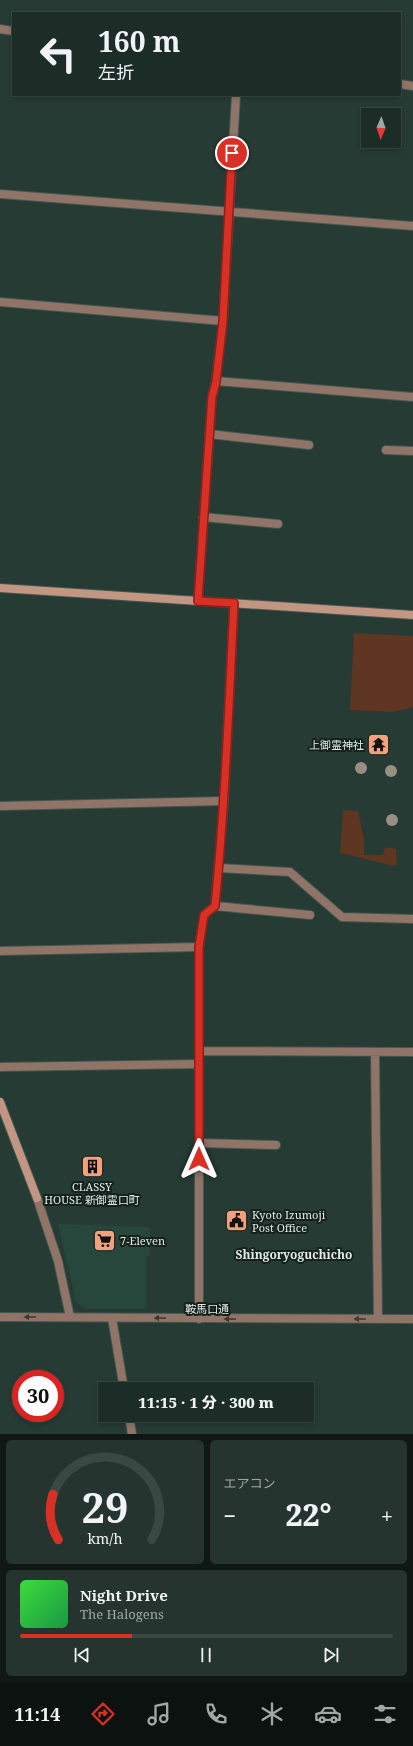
<!DOCTYPE html>
<html lang="ja">
<head>
<meta charset="utf-8">
<style>
  body { margin:0; font-family:"Noto Serif","Noto Sans JP",serif; background:#25342e; color:#f1f3f6; height:100vh; display:flex; flex-direction:column; font-size:15px; white-space:nowrap }
  * { box-sizing:border-box; margin:0 }
  p { font-size:13px; color:#a0a7a7 }
  .icon { flex:none; width:22px; height:22px; fill:none; stroke:currentColor; stroke-width:2; stroke-linecap:round; stroke-linejoin:round }
  .map { position:relative; height:1434px; overflow:hidden }
  .drawer { display:flex; flex-direction:column; gap:6px; padding:6px; background:#0f1815; flex:1 }
  .drawer>* { flex:none }
  .guide { position:absolute; left:12px; top:12px; width:389px; height:84px; border-radius:0px; box-shadow:0 2px 6px #0003,0 0 0 1px #3a4843; background:#1c2c26; color:#f1f3f6; overflow:hidden }
  .needle { width:26px; rotate:182deg }
  .buttons { position:absolute; left:361px; top:108px; display:grid; gap:8px }
  .buttons a { display:grid; place-items:center; width:40px; height:40px; border-radius:0px; background:#1c2c26; box-shadow:0 2px 6px #0003,0 0 0 1px #3a4843; font-size:20px }
  .speed { position:absolute; left:12px; top:1370px; display:flex; gap:8px; font-size:20px; font-weight:700; text-align:center }
  .speed>* { display:grid; place-content:center; width:52px; height:52px; border-radius:50%; background:#1c2c26; box-shadow:0 2px 6px #0003,0 0 0 1px #3a4843; line-height:1 }
  .speed .limit { border:6px solid #d22; background:#fff; color:#111 }
  .pin { position:absolute; display:grid; place-items:center; width:34px; height:34px; color:#fff; margin:-17px; border:2px solid #fff; border-radius:50%; box-shadow:0 1px 4px #0007 }
  .me { position:absolute; width:44px; margin:-22px; rotate:0deg; stroke-linejoin:round; filter:drop-shadow(0 0 3px #0008) }
  .turn { display:flex; align-items:center; gap:14px; height:84px; padding:0 20px; font-size:18px }
  .turn .icon { width:52px; height:52px; stroke-width:2.5 }
  .turn b { display:block; font-size:28px; line-height:34px }
  .big { font-size:30px; font-weight:800; line-height:1.1 }
  .drawer .widget { flex:1; display:flex; flex-direction:column; justify-content:center; gap:6px; min-width:0; padding:0 14px; border-radius:6px; background:#25342e }
  .drawer .dial { align-items:center; gap:0 }
  .dial svg { height:104px; overflow:visible; fill:none; stroke:#3a4843; stroke-width:7; stroke-linecap:round; text-anchor:middle }
  .dial text { fill:#f1f3f6; stroke:none }
  .song { display:flex; align-items:center; gap:12px }
  .cover { width:48px; height:48px; border-radius:6px; background:linear-gradient(135deg,hsl(120 70% 55%),hsl(140 70% 35%)) }
  .played { height:4px; border-radius:2px; background:linear-gradient(90deg,#d93025 30%,#3a4843 30%) }
  .keys { display:flex; justify-content:space-around; direction:ltr }
  .heat { display:flex; justify-content:space-between; align-items:center; font-size:22px; direction:ltr }
  .drawer .tiles { flex:1; display:grid; gap:6px; grid-template-columns:1fr 1fr }
  .widget:last-child { grid-column:span 2 }
  .trip { position:absolute; left:98px; top:1382px; width:216px; height:40px; border-radius:0px; background:#1c2c26; box-shadow:0 2px 6px #0003,0 0 0 1px #3a4843; font-weight:800; line-height:40px; text-align:center }
  .menu { display:flex; height:64px; justify-content:space-around; align-items:center; background:#0b120f; color:#a0a7a7 }
  .menu .icon { width:28px; height:28px }
  .menu .active { color:#d93025 }
  .menu b { font-size:18px; color:#f1f3f6 }
  .map>svg:first-child { display:block }
  .built { fill:#28473c }
  .green { fill:#5e3622 }
  .lines { fill:none; stroke-linecap:round; stroke-linejoin:round }
  .lane-casing { stroke:#435750; stroke-width:10 }
  .street-casing { stroke:#435750; stroke-width:10 }
  .secondary-casing { stroke:#435750; stroke-width:10 }
  .lane { stroke:#8f7467; stroke-width:8 }
  .street { stroke:#8f7467; stroke-width:8 }
  .secondary { stroke:#c29682; stroke-width:8 }
  .tree { fill:#988e81 }
  .oneway { fill:#3a3932 }
  .route-casing { stroke:#8d1f18; stroke-width:10 }
  .route { stroke:#d93025; stroke-width:7 }
  .labels { text-anchor:middle; dominant-baseline:central; stroke-width:4; stroke-linejoin:round; paint-order:stroke }
  .poi-label { font-size:11px; fill:#dfece6; stroke:#16201c; text-anchor:start }
  .street-label { font-size:11px; fill:#dfece6; stroke:#16201c }
  .neighbourhood-label { font-size:12px; font-weight:bold; fill:#dfece6; stroke:#16201c }
</style>
</head>
<body>
<div class="map">
<svg width="413" height="1434" viewBox="0 0 413 1434">
  <rect width="100%" height="100%" fill="#253b33"/>
  <path class="built" d="M58,1224l92,3v29h-4v53h-60l-10,-7z"/>
  <path class="green" d="M354,633l59,3v71l-20,5 -43,-2z
    M343,810l15,1 6,28v16h18l4,-8 10,2 1,15 -3,2 -54,-13z"/>
  <g class="lines">
    <defs>
      <path id="lane" d="M209,434l100,11
        M386,450l27,1
        M203,517l75,7
        M198,601l14,-204 4,-16
        M0,806l224,-5
        M219,868l71,4 52,45 71,2
        M0,951l199,-4 5,-32 11,-9 95,9
        M0,1067l199,-3
        M199,1143l77,2
        M112,1318l12,71
        M129,1415l3,19"/>
      <path id="street" d="M0,29l13,2
        M400,84l13,2
        M236,95l-13,226 -7,60 197,16
        M0,194l413,32
        M0,302l223,19
        M215,906l9,-105 10,-198
        M199,1051l214,1
        M375,1052l3,267
        M37,1198l21,63 12,56
        M0,1317l413,2
        M199,1319v-372"/>
      <path id="secondary" d="M0,588l413,27
        M0,1102l37,96"/>
    </defs>
    <use href="#lane" class="lane-casing"/>
    <use href="#street" class="street-casing"/>
    <use href="#secondary" class="secondary-casing"/>
    <use href="#lane" class="lane"/>
    <use href="#street" class="street"/>
    <use href="#secondary" class="secondary"/>
  </g>
  <g class="tree">
    <circle cx="361" cy="768" r="6"/>
    <circle cx="391" cy="771" r="6"/>
    <circle cx="392" cy="820" r="6"/>
  </g>
  <defs><path id="oneway-solid" d="M-6-.8H1V-3.2L6.5 0L1 3.2V.8H-6Z"/></defs>
  <g class="oneway">
    <use href="#oneway-solid" transform="translate(30 1317) rotate(-180)"/>
    <use href="#oneway-solid" transform="translate(160 1318) rotate(-180)"/>
    <use href="#oneway-solid" transform="translate(230 1319) rotate(-180)"/>
    <use href="#oneway-solid" transform="translate(360 1319) rotate(-180)"/>
  </g>
  <g class="lines">
    <defs>
      <path id="route" d="M199,1159v-212l5,-32 11,-9c10,-101 14,-202 19,-303l-36,-2 14,-204 4,-15 7,-61 9,-168"/>
    </defs>
    <use href="#route" class="route-casing"/>
    <use href="#route" class="route"/>
  </g>
  <defs>
    <symbol id="temple-square" viewBox="-11 -11 22 22"><rect x="-9" y="-9" width="18" height="18" rx="4" fill="#f1a17c" stroke="#16201c"/><path d="M0-6L5-2H3V0L6.5 2.5H4V6H1.5V3h-3V6H-4V2.5H-6.5L-3 0V-2H-5Z" fill="#111"/></symbol>
    <symbol id="building-square" viewBox="-11 -11 22 22"><rect x="-9" y="-9" width="18" height="18" rx="4" fill="#f1a17c" stroke="#16201c"/><path d="M-4-6H4V6H1V3H-1V6H-4ZM-2.5-4.3h1.7v1.8h-1.7ZM.8-4.3h1.7v1.8H.8ZM-2.5-1h1.7V.8h-1.7ZM.8-1h1.7V.8H.8Z" fill="#111"/></symbol>
    <symbol id="civic-square" viewBox="-11 -11 22 22"><rect x="-9" y="-9" width="18" height="18" rx="4" fill="#f1a17c" stroke="#16201c"/><path d="M-.6-6.5H3V-4.5H.6V-3L4-1V1h2V6H-6V1h2V-1L-.6-3ZM-1.2 2.5V6h2.4V2.5Z" fill="#111"/></symbol>
    <symbol id="supermarket-square" viewBox="-11 -11 22 22"><rect x="-9" y="-9" width="18" height="18" rx="4" fill="#f1a17c" stroke="#16201c"/><path d="M-6-5.5h2.5l.6 2H6L4.5 2H-2.5L-4.4-4H-6ZM-1.5 3.2a1.3 1.3 0 1 0 .1 0ZM3 3.2a1.3 1.3 0 1 0 .1 0Z" fill="#111"/></symbol>
  </defs>
  <g fill-rule="evenodd">
    <use href="#temple-square" x="366" y="732" width="25" height="25"/>
    <use href="#building-square" x="80" y="1154" width="25" height="25"/>
    <use href="#civic-square" x="224" y="1208" width="25" height="25"/>
    <use href="#supermarket-square" x="92" y="1228" width="25" height="25"/>
  </g>
  <g class="labels">
    <g class="poi-label">
      <text x="364" y="744" text-anchor="end">上御霊神社</text>
      <text x="92" y="1186" text-anchor="middle">CLASSY<tspan x="92" dy="13">HOUSE 新御霊口町</tspan></text>
      <text x="252" y="1214">Kyoto Izumoji<tspan x="252" dy="13">Post Office</tspan></text>
      <text x="120" y="1240">7-Eleven</text>
    </g>
    <g class="street-label">
      <text x="207" y="1308">鞍馬口通</text>
    </g>
    <g class="neighbourhood-label">
      <text x="294" y="1254">Shingoryoguchicho</text>
    </g>
  </g>
</svg>
<div class="buttons">
<a><svg class="needle" viewBox="-14 -14 28 28"><path d="M0-13l5 13h-10z" fill="#e53935"/><path d="M0 13l5-13h-10z" fill="#a0a7a7"/></svg></a>
</div>
<div class="speed"><div class="limit">30</div></div>
<div class="pin" style="left:232px;top:153px;background:#d93025"><svg class="icon" aria-label="arrive" viewBox="0 0 24 24"><path d="M6 21V4h12l-3 4 3 4H6"/></svg></div>
<svg class="me" style="left:199px;top:1159px" viewBox="-20 -20 40 40"><path d="M0-17L14 15 0 8-14 15z" fill="#d93025" stroke="#fff" stroke-width="4"/></svg>
<div class="trip">11:15 · 1 分 · 300 m</div>
<div class="guide">
<div class="turn"><svg class="icon" aria-label="left" viewBox="0 0 24 24"><path d="M17 20v-9H6M10 6l-5 5 5 5"/></svg><div><b>160 m</b>左折</div></div>
</div>
</div>
<section class="drawer">
<div class="tiles">
<div class="widget dial"><svg viewBox="0 0 100 80">
<path d="M14 69A42 42 0 1 1 86 69"/>
<path d="M14 69A42 42 0 0 1 10 34" stroke="#d93025"/>
<text x="50" y="56" font-size="32" font-weight="700">29</text>
<text x="50" y="72" font-size="11">km/h</text>
</svg></div>
<div class="widget"><p>エアコン</p>
<div class="heat"><a>−</a><b class="big">22°</b><a>+</a></div>
</div>
<div class="widget">
<div class="song"><i class="cover"></i><div><b>Night Drive</b><p>The Halogens</p></div></div>
<div class="played"></div>
<div class="keys"><svg class="icon" aria-label="previous" viewBox="0 0 24 24"><path d="M18 5L8 12l10 7zM5 5v14"/></svg><svg class="icon" aria-label="pause" viewBox="0 0 24 24"><path d="M8 5v14M16 5v14"/></svg><svg class="icon" aria-label="next" viewBox="0 0 24 24"><path d="M6 5l10 7-10 7zM19 5v14"/></svg></div>
</div>
</div>
</section>
<nav class="menu">
<b>11:14</b>
<svg class="icon active" aria-label="directions" viewBox="0 0 24 24"><path d="M12 3l9 9-9 9-9-9zM9 14v-3h6M13 9l2 2-2 2"/></svg>
<svg class="icon" aria-label="music" viewBox="0 0 24 24"><path d="M9 18V5l10-2v13"/><circle cx="6" cy="18" r="3"/><circle cx="16" cy="16" r="3"/></svg>
<svg class="icon" aria-label="phone" viewBox="0 0 24 24"><path d="M5 4h4l2 5-3 2q2 4 5 5l2-3 5 2v4C11 20 4 13 5 4z"/></svg>
<svg class="icon" aria-label="climate" viewBox="0 0 24 24"><path d="M12 3v18M4 7l16 10M4 17L20 7"/></svg>
<svg class="icon" aria-label="car" viewBox="0 0 24 24"><path d="M5 17H2v-5l4-1 3-4h7l3 4 3 1v5h-3M9 17h6M6 11h13"/><circle cx="7" cy="17" r="2"/><circle cx="17" cy="17" r="2"/></svg>
<svg class="icon" aria-label="filters" viewBox="0 0 24 24"><path d="M4 7h16M4 17h16"/><circle cx="9" cy="7" r="2"/><circle cx="15" cy="17" r="2"/></svg>
</nav>
</body>
</html>
